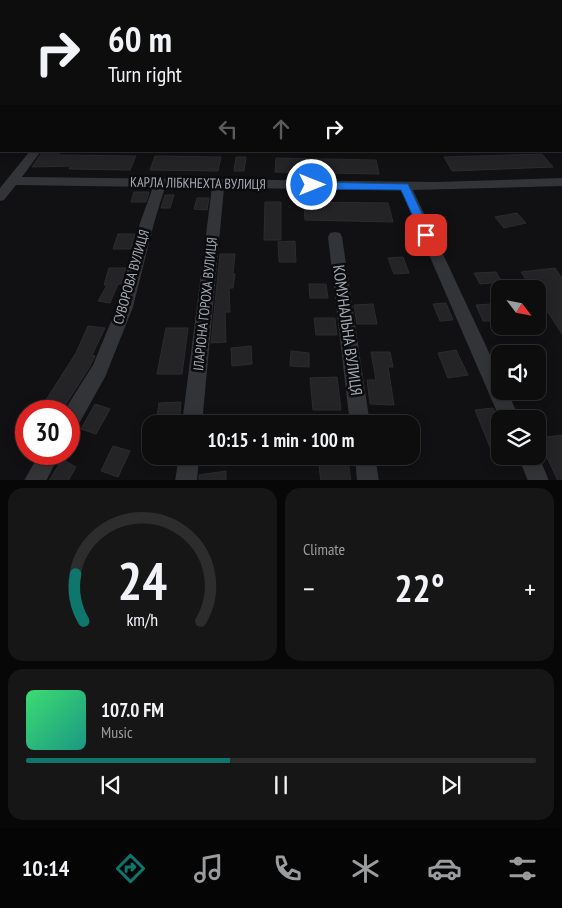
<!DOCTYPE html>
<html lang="en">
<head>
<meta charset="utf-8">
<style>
  body { margin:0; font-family:"PT Sans Narrow",sans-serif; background:#161617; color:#f1f3f6; height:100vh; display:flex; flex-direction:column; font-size:19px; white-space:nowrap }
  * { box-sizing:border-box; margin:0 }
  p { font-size:16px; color:#9a9c9e }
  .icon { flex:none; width:28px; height:28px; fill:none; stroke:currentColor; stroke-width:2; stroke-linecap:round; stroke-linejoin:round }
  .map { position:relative; height:480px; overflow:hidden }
  .sheet { display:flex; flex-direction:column; gap:8px; padding:8px; background:#070708; flex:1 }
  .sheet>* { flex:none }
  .banner { position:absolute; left:0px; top:0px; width:562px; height:152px; box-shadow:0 2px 12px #0003,0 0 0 1px #2d2d2e; background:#0d0d0e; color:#f1f3f6; overflow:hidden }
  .needle { width:32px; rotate:122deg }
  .tools { position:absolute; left:491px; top:280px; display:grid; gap:10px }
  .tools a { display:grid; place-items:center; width:55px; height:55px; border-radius:10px; background:#0d0d0e; box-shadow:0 2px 12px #0003,0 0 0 1px #2d2d2e; font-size:25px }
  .speed { position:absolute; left:15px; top:400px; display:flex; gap:10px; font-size:25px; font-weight:700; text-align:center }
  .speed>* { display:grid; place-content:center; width:65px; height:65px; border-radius:50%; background:#0d0d0e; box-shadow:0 2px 12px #0003,0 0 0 1px #2d2d2e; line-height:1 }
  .speed .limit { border:8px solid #d22; background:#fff; color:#111 }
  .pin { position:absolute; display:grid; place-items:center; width:42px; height:42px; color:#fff; margin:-21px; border-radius:10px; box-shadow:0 2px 8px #0006 }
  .me { position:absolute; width:55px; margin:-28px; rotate:90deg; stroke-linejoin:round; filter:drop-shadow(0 0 4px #0008) }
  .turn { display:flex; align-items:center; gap:18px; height:105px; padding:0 25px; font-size:22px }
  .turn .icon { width:65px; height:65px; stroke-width:2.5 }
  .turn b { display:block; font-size:35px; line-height:42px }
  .lanes { display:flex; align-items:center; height:48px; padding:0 25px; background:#0003; justify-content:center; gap:25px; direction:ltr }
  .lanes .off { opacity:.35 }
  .big { font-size:38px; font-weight:700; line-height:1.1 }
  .sheet .card { flex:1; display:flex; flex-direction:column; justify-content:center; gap:8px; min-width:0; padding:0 18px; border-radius:15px; background:#161617 }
  .sheet .dial { align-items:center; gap:0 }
  .dial svg { height:130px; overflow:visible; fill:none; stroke:#2d2d2e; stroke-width:7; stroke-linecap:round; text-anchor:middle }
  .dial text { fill:#f1f3f6; stroke:none }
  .song { display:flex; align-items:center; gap:15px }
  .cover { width:60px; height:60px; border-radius:8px; background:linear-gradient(135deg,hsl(140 70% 55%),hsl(170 70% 35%)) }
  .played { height:5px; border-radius:2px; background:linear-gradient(90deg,#0f766e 40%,#2d2d2e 40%) }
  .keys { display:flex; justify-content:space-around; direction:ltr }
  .heat { display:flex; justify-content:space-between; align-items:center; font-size:28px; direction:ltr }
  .sheet .tiles { flex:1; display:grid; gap:8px; grid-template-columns:1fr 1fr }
  .card:last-child { grid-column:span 2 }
  .trip { position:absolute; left:142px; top:415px; width:278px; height:50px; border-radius:15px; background:#0d0d0e; box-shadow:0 2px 12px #0003,0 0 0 1px #2d2d2e; font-weight:700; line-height:50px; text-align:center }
  .tab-bar { display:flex; height:80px; justify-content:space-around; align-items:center; background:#050506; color:#9a9c9e }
  .tab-bar .icon { width:35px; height:35px }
  .tab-bar .current { color:#0f766e }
  .tab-bar b { font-size:22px; color:#f1f3f6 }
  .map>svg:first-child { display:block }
  .building { fill:#242427; stroke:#2b2c2f }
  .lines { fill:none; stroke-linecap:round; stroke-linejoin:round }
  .street { fill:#333437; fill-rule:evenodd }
  .secondary { fill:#414347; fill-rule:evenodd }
  .route { fill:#1a73e8; stroke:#114b97 }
  .labels { text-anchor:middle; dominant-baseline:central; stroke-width:5; stroke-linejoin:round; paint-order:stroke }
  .street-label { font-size:14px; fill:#a4a9b2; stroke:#0c0c0e }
  .near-street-label { font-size:16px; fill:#a4a9b2; stroke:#0c0c0e }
</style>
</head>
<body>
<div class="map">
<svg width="562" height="481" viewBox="0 0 562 481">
  <rect width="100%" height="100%" fill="#111113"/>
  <path class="building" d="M43,151h17l-2,4 78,1 -6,14 -61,-1 2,-3 -39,1z
    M542,154l11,13 -101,4 -8,-14z
    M155,156l66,1 -3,14 -68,-1z
    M236,157h10l-2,14h-10z
    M276,158l100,2 3,14 -104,-2z
    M134,192h15l-3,10h-15z
    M165,195h9l-4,13h-9z
    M197,198h12l-2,12 -13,-1z
    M265,202h16v38h-17z
    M304,202l84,1 5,19 -88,-2z
    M517,213l9,10 -22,5 -9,-11z
    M118,234h17l-4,15h-18z
    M295,241l1,21h-17l-1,-20z
    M220,254h15l-2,20h2l-2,14h-4l1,24h-5l1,30 -15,1z
    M403,257l6,16 -15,1 -6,-16z
    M109,268h17l-5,16h-3l-8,19 -12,-2 9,-16h-3z
    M555,268l7,10v56l-24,-37v-8h-6l-11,-17z
    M496,272l6,10 -22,2 -6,-11z
    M309,284h17l2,14h-18z
    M446,303l7,17 -13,1 -7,-17z
    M373,304l4,20h-20l-3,-19z
    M491,304l8,17h-16l-7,-16z
    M314,318h21l2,17h-21z
    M88,326l17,2 -13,27 3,1 -6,12 -25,39 -20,-4 32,-50z
    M166,328h22l-6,46h-25z
    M251,346l1,18 -20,2 -1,-18z
    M456,350l12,25 -20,3 -10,-25z
    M291,351l18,2v14l-19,-1z
    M371,352h19l3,15h-5l6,38 -24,-1 -3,-24h9z
    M337,377l4,33h-28l-3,-32z
    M181,402l-2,22h-23l3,-21z
    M95,404l15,5 -14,25 -15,-5z
    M493,408l7,14v24l-10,1 -15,-37z
    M562,435v46h-4l-20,-43z
    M113,446l17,5 -12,26 -17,-6z
    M339,456h8l4,25h-30l-3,-23z
    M62,459l14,8 -8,14h-19z
    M226,471v10h-27v-6z"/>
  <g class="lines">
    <path class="street" d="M168,0h17l1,1h-17z
      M0,6h1v4h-1z
      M0,34h1v4h-1z
      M1,73v6l-1,1v-6z
      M30,151h11l-19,26 413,5 127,-4v8l-149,4 87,186v15h7l13,28h-20l-99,-229 -177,-2 -22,236h-20l30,-237h-47l-11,36 -21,84 -28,70 -29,52 -7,3v-21h-5l29,-46 24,-58 23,-84 13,-36 -137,-2 -12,15 -4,1v-13z
      M335,232l5,1 2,4 28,187h-20l-22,-187 2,-4z
      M39,454h21l-14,27h-22z
      M538,454l11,27h-21l-10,-25h20z
      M179,456h20l-2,25h-22z
      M355,456h20l4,25h-22z"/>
    <path class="secondary" d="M394,0h10v1h-9z
      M561,60h1v7h-1z"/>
  </g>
  <path class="route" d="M312,182l96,2 24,51 -6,5 -3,-2 -22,-48 -89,-1 -5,-4z"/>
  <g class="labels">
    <g class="street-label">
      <text transform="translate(198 183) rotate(1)">КАРЛА ЛІБКНЕХТА ВУЛИЦЯ</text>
      <text transform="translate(131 277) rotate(-74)">СУВОРОВА ВУЛИЦЯ</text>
      <text transform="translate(205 304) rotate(-84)">ІЛАРІОНА ГОРОХА ВУЛИЦЯ</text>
    </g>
    <g class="near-street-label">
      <text transform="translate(348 330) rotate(82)">КОМУНАЛЬНА ВУЛИЦЯ</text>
    </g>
  </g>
</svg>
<div class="tools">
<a><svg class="needle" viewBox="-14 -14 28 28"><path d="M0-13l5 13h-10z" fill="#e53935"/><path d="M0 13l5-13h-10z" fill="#9a9c9e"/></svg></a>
<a><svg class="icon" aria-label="sound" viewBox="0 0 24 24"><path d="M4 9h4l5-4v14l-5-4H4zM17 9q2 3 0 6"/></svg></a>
<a><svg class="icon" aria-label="layers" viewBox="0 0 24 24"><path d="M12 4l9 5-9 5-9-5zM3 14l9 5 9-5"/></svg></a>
</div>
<div class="speed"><div class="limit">30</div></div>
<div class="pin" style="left:426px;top:235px;background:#d93025"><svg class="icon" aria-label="arrive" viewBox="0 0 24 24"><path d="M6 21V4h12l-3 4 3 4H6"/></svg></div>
<svg class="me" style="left:312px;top:185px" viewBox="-20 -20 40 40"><circle r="17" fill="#1a73e8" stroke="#fff" stroke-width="3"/><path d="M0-11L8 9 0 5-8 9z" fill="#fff"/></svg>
<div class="trip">10:15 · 1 min · 100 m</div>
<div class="banner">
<div class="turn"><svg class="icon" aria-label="right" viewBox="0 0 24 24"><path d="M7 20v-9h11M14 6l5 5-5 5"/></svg><div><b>60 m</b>Turn right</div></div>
<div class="lanes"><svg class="icon off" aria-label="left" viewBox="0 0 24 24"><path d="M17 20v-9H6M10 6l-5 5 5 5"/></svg><svg class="icon off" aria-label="ahead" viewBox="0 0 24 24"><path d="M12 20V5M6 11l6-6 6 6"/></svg><svg class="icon" aria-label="right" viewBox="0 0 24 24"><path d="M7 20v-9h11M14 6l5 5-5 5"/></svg></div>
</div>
</div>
<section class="sheet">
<div class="tiles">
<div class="card dial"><svg viewBox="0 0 100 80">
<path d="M14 69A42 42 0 1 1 86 69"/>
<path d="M14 69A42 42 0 0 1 9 40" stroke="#0f766e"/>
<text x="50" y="56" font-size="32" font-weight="700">24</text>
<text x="50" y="72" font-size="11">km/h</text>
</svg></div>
<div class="card"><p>Climate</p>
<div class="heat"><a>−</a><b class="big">22°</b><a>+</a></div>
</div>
<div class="card">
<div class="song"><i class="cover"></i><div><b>107.0 FM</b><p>Music</p></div></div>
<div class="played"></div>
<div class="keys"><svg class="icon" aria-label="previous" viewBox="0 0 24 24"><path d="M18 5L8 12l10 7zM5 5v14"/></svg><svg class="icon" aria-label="pause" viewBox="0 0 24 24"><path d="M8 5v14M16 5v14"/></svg><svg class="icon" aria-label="next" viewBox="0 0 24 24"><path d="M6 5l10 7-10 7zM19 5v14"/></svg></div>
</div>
</div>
</section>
<nav class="tab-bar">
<b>10:14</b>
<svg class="icon current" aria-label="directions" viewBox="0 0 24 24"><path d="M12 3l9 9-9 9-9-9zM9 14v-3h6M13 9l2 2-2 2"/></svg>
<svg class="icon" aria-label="music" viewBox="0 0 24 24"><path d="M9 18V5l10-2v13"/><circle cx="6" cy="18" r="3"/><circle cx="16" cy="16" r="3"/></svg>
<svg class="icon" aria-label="phone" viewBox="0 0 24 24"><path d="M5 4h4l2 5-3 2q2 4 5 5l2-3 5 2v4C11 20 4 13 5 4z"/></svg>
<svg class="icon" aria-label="climate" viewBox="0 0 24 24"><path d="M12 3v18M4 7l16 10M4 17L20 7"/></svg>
<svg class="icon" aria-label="car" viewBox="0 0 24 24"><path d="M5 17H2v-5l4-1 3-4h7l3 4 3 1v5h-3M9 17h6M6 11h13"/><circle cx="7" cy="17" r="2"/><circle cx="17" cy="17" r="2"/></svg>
<svg class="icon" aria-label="filters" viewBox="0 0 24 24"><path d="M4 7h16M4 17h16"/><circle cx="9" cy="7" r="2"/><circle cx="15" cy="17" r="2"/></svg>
</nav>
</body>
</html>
